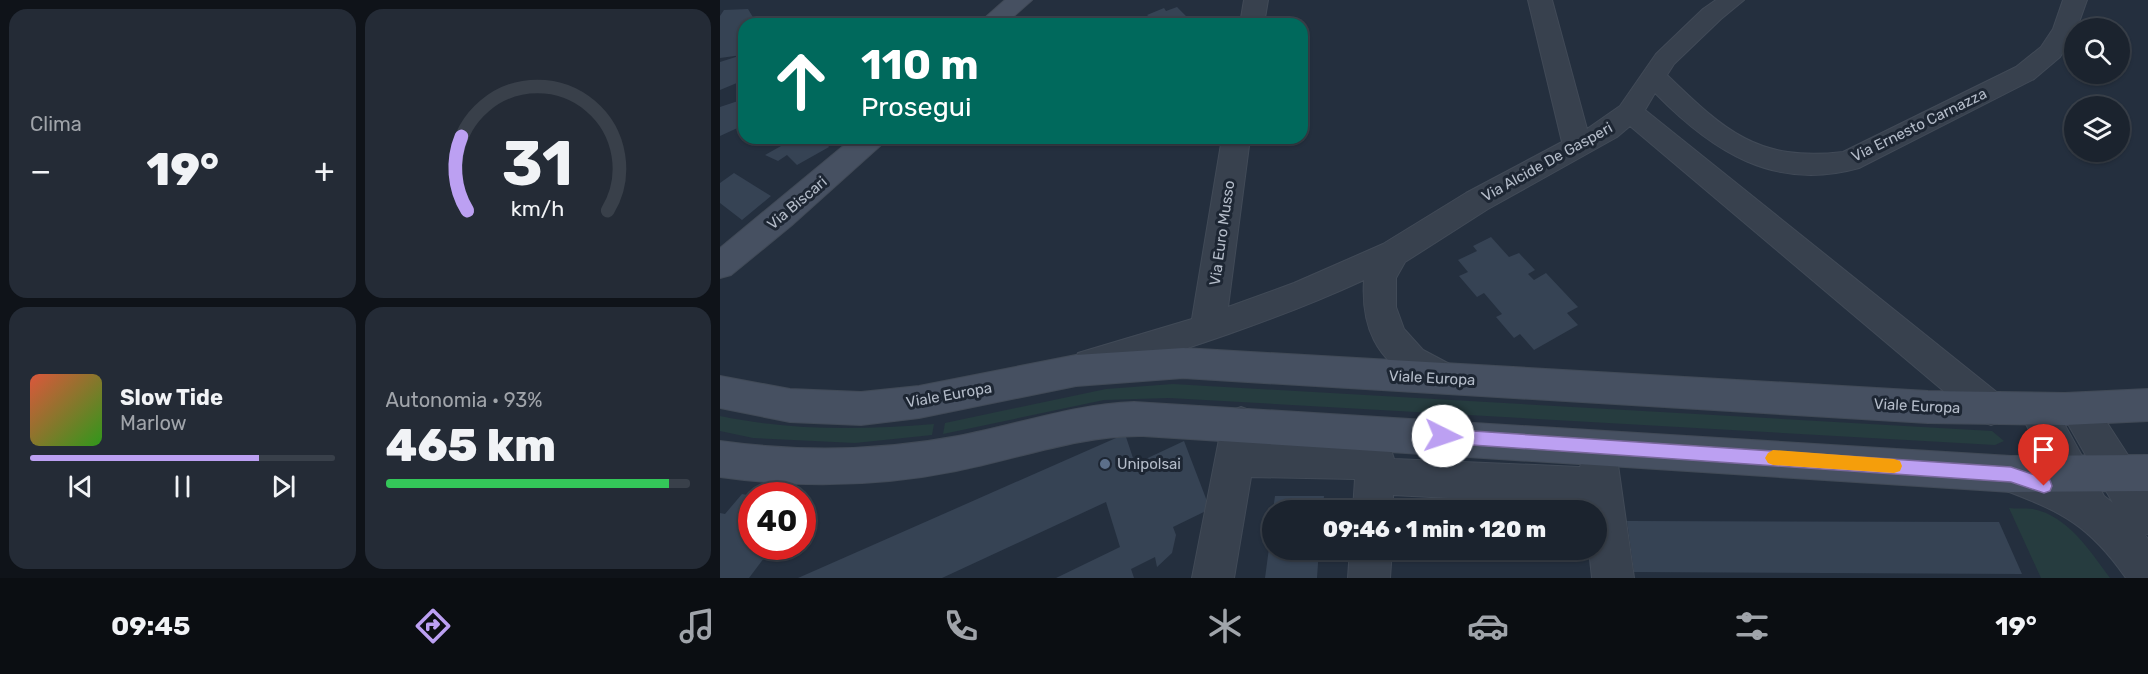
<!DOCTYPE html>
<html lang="it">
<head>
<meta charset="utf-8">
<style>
  body { margin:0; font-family:Rubik,sans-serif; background:#242b36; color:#f1f3f6; height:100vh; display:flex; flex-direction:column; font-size:22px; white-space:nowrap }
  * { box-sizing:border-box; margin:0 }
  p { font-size:20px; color:#a0a4aa }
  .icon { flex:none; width:33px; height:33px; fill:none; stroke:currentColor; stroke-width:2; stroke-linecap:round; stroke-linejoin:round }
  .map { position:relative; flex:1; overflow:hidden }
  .drawer { display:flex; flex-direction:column; gap:9px; padding:9px; background:#0f1319; width:720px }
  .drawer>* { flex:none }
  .top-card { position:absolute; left:18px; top:18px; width:570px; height:126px; border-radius:18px; box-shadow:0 2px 4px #0004,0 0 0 2px #39404a; background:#00695c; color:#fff; overflow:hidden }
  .fabs { position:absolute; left:1344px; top:18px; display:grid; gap:12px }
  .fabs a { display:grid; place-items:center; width:66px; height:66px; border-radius:50%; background:#1b232e; box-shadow:0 2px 4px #0004,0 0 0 2px #39404a; font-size:30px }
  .speed { position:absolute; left:18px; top:482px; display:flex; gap:12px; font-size:30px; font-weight:700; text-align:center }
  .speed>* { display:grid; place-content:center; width:78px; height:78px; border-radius:50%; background:#1b232e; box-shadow:0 2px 4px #0004,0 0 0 2px #39404a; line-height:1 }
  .speed .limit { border:9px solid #d22; background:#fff; color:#111 }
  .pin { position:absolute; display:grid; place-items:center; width:51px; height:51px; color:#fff; margin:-62px -26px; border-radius:50% 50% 50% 0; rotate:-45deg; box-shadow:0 0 6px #0007 }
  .pin .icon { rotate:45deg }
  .me { position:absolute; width:66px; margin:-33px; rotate:94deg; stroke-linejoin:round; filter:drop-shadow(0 0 4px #0008) }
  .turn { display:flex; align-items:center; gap:21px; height:126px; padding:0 24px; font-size:27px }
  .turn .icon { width:78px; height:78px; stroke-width:2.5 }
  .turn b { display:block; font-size:42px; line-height:51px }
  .big { font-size:45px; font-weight:800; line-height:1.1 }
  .drawer .tile { flex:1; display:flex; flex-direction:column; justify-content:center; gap:9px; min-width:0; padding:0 21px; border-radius:18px; background:#242b36 }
  .drawer .dial { align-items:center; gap:0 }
  .dial svg { height:156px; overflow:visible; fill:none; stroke:#39404a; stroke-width:7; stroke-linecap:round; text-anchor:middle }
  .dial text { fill:#f1f3f6; stroke:none }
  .song { display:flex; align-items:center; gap:18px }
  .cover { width:72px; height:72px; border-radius:9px; background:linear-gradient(135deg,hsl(10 70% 55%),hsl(110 70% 35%)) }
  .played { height:6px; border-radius:3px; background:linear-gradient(90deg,#bca0f2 75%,#39404a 75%) }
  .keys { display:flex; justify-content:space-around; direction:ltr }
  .heat { display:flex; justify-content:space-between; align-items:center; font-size:33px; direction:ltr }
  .charge { height:9px; border-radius:4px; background:linear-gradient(90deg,#34c759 93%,#39404a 0) }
  .drawer .tiles { flex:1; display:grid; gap:9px; grid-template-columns:repeat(2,1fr) }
  .trip { position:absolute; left:542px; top:500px; width:345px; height:60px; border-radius:30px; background:#1b232e; box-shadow:0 2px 4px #0004,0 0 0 2px #39404a; font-weight:800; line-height:60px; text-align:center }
  .tabs { display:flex; height:96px; justify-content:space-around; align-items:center; background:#0b0e12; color:#a0a4aa }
  .tabs .icon { width:42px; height:42px }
  .tabs .current { color:#bca0f2 }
  .tabs b { font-size:27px; color:#f1f3f6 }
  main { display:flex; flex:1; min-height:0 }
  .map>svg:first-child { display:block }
  .green { fill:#263c3f }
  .building { fill:#364354 }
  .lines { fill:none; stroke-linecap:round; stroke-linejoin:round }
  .street-casing { stroke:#414a57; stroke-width:2 }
  .secondary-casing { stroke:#414a57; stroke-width:2 }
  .street { fill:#38414e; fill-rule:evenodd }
  .secondary { fill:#465061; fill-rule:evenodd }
  .route { fill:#bca0f2; stroke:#7a689d; stroke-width:1.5 }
  .slow { fill:#f59e0b }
  .service-dot { fill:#5c6f8a; stroke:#1d2633; stroke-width:2 }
  .labels { text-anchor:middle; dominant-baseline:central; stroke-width:6; stroke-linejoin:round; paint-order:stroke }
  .street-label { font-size:15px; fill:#b4bcc9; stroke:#1d2633 }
  .poi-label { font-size:15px; fill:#b4bcc9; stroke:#1d2633; text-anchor:start }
</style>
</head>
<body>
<main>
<section class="drawer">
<div class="tiles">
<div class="tile"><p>Clima</p>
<div class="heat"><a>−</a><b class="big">19°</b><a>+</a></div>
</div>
<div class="tile dial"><svg viewBox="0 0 100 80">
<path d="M14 69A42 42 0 1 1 86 69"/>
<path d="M14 69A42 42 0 0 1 11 31" stroke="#bca0f2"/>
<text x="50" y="56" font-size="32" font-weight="700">31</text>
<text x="50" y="72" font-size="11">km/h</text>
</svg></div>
<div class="tile">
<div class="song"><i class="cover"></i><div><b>Slow Tide</b><p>Marlow</p></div></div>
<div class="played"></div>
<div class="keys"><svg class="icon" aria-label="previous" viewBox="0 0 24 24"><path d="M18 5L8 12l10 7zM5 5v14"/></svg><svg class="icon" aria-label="pause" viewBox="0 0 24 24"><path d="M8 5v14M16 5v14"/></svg><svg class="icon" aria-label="next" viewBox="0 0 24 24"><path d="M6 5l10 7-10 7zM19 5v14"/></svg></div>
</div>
<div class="tile"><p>Autonomia · 93%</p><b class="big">465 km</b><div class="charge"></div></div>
</div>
</section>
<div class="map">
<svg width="1428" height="578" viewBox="0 0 1428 578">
  <rect width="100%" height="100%" fill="#242f3e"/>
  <path class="green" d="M453,384l819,47 12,10 -9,4 -826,-47 -65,2 -161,34 2,-11 161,-34z
    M0,416c73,15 140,14 214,8l-2,11 -77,8 -102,-5 -33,-7z
    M1289,508c7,1 16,0 24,1 35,7 57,42 77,69h-69z"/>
  <path class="building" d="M457,7l9,9 -12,5 -1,3h-15l-11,-9 17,-7 2,3z
    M28,9l9,15h-13v27l-2,4 2,4v21l-24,10v-28l22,-7 -22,3v-42l4,-6z
    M24,99v26l-24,11v-29z
    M64,138h39l6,9 -32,18 -10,-10 -9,6 -13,-6 16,-9 -2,-5z
    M14,173l37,23 -29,24 -22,-17v-20z
    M771,237l18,20 10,-4 16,17 -7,4 6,6 12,-7 32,34 -11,6 11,12 -44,25 -14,-16 -6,4 -18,-21 6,-3 -18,-21 -7,4 -18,-21 9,-4 -10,-12 19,-9 -4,-5z
    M405,434l10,30 49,-23 26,68 -37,18 3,8 -4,18 -15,14 -2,-10 -24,12 3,9h-78l64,-31 -14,-45 -164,76h-144z
    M22,494l10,2v50h21l-24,32h-29v-65l5,1z
    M555,496h49l-1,14h-50z
    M907,521l372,1 23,52 -388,-2z
    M551,533l1,16h47l-2,29h-52z"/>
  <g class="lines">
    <defs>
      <path id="street" d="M524,0h24l-4,24h-24z
        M808,0h24l35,129 33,-23 36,-52 47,-45 13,-9h28l-23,19 -47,45 -7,11c58,56 91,87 176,77l173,-85 25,-20 12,-18 10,-29h24l-10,28h-3v6l-14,23 -26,22 -175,89c-85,24 -147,-17 -204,-75l-10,17 359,288 5,11 -5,11 -13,5 -13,-5 -348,-294 -13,11 -129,72 -83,53 -9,16v29l8,22 19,21 34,18 5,11 -5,11c-18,6 -24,1 -40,-8 -41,-23 -56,-55 -53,-102 -89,41 -181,70 -273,99l-13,-4 -5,-11 5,-11 114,-34 30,-181h28l-22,169 66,-24 89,-39 83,-51 96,-51z
        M1317,394l13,4 54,98 9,7 -53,-93 5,-12 13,-4 13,4 57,88v48l-3,1 3,4v39h-22c-37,-53 -64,-66 -122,-88l-6,-13 6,-13 14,-5 31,11 -30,-60 5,-12z
        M521,407l13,5 6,12 -3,18 104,2 14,-7 14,6 5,16 186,8 5,-15 14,-5 14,5 5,13 16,113h-42l-3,-29h7v-39h-12v-5l-191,-10v15h-40l2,-31 -104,-2 -17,101h-42l30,-154 6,-12z
        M630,549h42l-2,29h-42z"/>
      <path id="secondary" d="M285,0h27l-27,24h-27z
        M133,138h32l-4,7 -89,80 -61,50 -11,3v-30z
        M463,348l745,43 137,2 83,-4v32l-83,4 -137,-2 -745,-45 -107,8 -157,32 -58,7 -71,-3 -70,-14v-32l70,13 71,3 58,-6 157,-31z
        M414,402l877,54 137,-1v36l-137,1 -868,-56c-64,-1 -125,23 -187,35 -79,16 -157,17 -236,6v-36c79,11 159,10 238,-5 58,-11 116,-32 176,-34z"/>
    </defs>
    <use href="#street" class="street-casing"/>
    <use href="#secondary" class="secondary-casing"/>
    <use href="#street" class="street"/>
    <use href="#secondary" class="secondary"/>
  </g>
  <path class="route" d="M723,429l568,38 39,13 2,6 -2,5 -6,2 -33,-11 -568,-39 -6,-2 -2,-5 2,-5z"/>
  <path class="slow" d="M1053,450l121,9 6,2 2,5 -2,5 -6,2 -121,-8 -5,-2 -3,-5 3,-5z"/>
  <circle class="service-dot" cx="385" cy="464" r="6"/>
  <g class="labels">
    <g class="street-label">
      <text transform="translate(1199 125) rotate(-26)">Via Ernesto Carnazza</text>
      <text transform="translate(827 162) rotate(-29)">Via Alcide De Gasperi</text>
      <text transform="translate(77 203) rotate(-40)">Via Biscari</text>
      <text transform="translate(502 233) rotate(-82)">Via Euro Musso</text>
      <text transform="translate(712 378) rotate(3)">Viale Europa</text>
      <text transform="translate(229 395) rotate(-10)">Viale Europa</text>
      <text transform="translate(1197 406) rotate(3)">Viale Europa</text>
    </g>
    <g class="poi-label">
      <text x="397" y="464">Unipolsai</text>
    </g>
  </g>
</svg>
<div class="fabs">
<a><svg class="icon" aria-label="search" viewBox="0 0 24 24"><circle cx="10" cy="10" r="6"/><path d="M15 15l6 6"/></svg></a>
<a><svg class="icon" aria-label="layers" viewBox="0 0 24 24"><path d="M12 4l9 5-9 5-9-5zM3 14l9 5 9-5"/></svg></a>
</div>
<div class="speed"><div class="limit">40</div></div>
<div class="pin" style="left:1324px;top:486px;background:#d93025"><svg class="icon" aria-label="arrive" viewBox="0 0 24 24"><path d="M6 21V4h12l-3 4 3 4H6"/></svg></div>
<svg class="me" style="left:723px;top:436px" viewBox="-20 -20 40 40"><circle r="19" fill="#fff"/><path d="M0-13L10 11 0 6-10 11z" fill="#bca0f2"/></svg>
<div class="trip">09:46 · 1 min · 120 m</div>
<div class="top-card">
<div class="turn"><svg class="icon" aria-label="ahead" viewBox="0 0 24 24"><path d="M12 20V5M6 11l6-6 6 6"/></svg><div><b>110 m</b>Prosegui</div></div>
</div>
</div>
</main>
<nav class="tabs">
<b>09:45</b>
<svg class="icon current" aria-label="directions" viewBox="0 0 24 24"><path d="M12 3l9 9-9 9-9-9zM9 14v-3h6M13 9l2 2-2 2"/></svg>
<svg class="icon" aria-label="music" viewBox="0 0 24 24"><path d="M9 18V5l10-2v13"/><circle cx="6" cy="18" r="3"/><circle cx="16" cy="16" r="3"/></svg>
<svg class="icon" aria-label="phone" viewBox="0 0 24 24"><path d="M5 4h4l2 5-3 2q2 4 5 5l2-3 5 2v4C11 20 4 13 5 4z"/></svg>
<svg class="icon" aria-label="climate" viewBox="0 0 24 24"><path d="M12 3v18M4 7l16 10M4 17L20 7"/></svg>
<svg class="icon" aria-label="car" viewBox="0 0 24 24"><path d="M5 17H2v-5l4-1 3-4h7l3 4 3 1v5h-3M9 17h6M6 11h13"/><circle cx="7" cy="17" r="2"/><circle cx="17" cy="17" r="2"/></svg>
<svg class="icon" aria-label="filters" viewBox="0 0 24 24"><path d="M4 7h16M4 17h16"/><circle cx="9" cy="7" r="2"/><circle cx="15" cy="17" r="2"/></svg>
<b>19°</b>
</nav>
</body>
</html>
